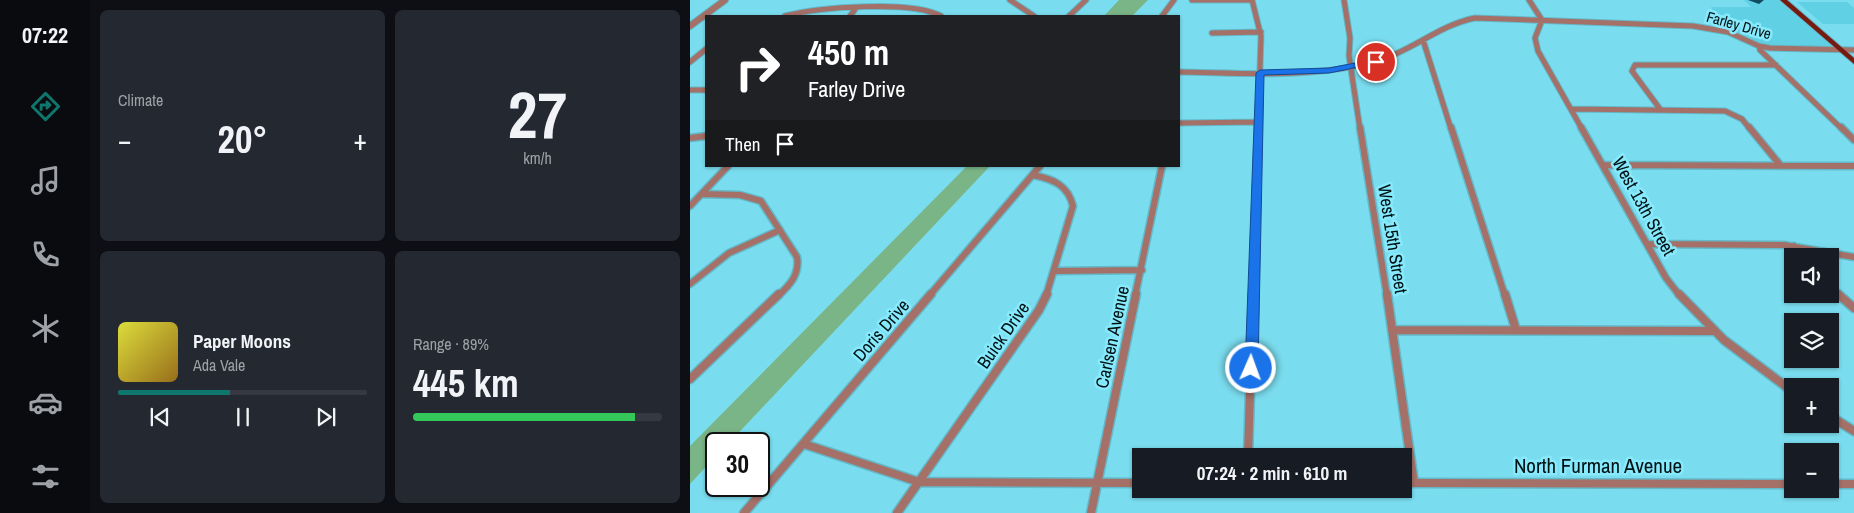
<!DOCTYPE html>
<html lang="en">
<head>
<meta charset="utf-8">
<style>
  body { margin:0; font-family:"Archivo Narrow",sans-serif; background:#242831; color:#f1f3f6; height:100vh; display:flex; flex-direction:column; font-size:19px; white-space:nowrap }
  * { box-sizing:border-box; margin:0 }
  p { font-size:16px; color:#9ea1a6 }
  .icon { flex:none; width:28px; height:28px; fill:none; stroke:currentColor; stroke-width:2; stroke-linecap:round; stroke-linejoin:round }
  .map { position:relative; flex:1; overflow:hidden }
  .panel { display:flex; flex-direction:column; gap:10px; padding:10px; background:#0d0f14; width:600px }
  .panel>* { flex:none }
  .banner { position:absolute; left:15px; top:15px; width:475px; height:152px; border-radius:0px; box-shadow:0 1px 4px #0004; background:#202124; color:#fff; overflow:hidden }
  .buttons { position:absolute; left:1094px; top:248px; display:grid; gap:10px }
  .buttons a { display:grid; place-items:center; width:55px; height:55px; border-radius:0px; background:#171b24; box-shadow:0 1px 4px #0004; font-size:25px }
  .speed { position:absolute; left:15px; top:432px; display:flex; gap:10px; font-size:25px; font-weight:700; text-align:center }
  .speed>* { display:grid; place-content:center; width:65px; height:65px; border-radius:50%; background:#171b24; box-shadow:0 1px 4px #0004; line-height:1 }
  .speed .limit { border:2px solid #111; border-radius:8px; background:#fff; color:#111 }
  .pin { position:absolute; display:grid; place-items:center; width:42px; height:42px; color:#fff; margin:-21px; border:2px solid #fff; border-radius:50%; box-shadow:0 1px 5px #0007 }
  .me { position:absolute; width:55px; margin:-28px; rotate:2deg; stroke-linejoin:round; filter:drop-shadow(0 0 4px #0008) }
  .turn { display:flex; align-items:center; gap:18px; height:105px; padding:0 20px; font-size:22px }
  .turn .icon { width:65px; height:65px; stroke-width:2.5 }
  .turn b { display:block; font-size:35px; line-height:42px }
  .then { display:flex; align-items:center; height:48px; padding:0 20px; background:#0003; gap:10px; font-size:19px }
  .big { font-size:38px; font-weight:800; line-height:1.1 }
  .panel .tile { flex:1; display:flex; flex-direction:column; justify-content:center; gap:8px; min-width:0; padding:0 18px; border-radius:8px; background:#242831 }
  .panel .dial { align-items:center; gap:0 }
  .dial b { font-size:65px; line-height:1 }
  .song { display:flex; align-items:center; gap:15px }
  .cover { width:60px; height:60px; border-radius:8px; background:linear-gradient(135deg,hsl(60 70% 55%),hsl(40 70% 35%)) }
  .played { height:5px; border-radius:2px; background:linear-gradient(90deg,#0f766e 45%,#363941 45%) }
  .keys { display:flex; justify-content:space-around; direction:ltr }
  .heat { display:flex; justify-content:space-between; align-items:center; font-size:28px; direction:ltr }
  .charge { height:8px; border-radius:4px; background:linear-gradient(90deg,#34c759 89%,#363941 0) }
  .panel .tiles { flex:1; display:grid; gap:10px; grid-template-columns:repeat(2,1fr) }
  .trip { position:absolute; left:442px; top:448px; width:280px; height:50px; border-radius:0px; background:#171b24; box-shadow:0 1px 4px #0004; font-weight:800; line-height:50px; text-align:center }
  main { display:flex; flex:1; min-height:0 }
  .tab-bar { display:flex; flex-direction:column; width:90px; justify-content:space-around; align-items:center; background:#090b0e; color:#9ea1a6 }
  .tab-bar .icon { width:35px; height:35px }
  .tab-bar .current { color:#0f766e }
  .tab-bar b { font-size:22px; color:#f1f3f6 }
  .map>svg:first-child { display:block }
  .built { fill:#60d0e4 }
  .green { fill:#7ab587 }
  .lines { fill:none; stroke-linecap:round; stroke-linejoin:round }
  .minor-far2-casing { stroke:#64b8c8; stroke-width:7 }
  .minor-far1-casing { stroke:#64b8c8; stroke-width:9 }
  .minor-casing { stroke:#64b8c8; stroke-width:11 }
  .tertiary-casing { stroke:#64b8c8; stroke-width:8 }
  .primary-casing { stroke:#64b8c8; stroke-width:2 }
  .minor-far2 { stroke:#a47067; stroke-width:5 }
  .minor-far1 { stroke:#a47067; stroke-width:6 }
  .minor { stroke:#a47067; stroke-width:8 }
  .tertiary { stroke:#a47067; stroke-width:6 }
  .primary { fill:#771b10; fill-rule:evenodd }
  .wall { fill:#114a61 }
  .route { fill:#1a73e8; stroke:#114b97 }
  .labels { text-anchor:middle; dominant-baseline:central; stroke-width:5; stroke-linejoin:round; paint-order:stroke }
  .far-street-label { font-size:15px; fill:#001114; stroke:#87eafc }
  .street-label { font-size:18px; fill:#001114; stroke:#87eafc }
  .near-street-label { font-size:21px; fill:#001114; stroke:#87eafc }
</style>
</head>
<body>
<main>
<nav class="tab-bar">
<b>07:22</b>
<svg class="icon current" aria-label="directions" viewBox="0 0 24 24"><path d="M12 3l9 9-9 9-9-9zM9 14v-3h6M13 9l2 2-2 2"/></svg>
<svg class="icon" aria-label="music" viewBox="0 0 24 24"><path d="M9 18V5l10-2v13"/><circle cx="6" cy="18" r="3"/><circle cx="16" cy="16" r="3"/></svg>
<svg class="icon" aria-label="phone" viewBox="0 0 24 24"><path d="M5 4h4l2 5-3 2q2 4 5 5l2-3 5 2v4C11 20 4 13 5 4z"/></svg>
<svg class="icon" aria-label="climate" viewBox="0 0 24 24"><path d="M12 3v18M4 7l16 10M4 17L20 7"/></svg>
<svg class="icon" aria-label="car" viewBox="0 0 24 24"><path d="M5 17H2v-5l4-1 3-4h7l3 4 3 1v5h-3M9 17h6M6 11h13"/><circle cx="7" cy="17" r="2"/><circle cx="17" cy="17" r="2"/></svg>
<svg class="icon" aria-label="filters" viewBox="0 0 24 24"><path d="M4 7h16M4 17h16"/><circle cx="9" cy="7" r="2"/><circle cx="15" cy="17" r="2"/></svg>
</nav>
<section class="panel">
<div class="tiles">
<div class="tile"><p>Climate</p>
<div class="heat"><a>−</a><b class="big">20°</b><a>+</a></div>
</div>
<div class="tile dial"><b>27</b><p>km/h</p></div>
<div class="tile">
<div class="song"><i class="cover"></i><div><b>Paper Moons</b><p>Ada Vale</p></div></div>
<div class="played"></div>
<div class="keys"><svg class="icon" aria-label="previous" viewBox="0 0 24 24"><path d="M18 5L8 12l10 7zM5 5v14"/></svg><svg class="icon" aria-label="pause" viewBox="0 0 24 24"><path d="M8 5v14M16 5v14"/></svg><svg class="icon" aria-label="next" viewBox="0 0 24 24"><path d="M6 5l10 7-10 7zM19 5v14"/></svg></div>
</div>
<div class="tile"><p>Range · 89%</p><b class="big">445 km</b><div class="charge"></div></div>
</div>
</section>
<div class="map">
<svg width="1164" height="513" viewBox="0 0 1164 513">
  <rect width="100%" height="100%" fill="#7addef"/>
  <path class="built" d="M1054,0h34l59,50h-69l-19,-13 -27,-10 -11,-20h40z
    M1107,2h50l7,6v16h-31z"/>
  <path class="green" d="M429,0h29l-16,16h-28z
    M277,166h23l-262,278h-12v12l-26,28v-38z"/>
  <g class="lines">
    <defs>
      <path id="minor-far2" d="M320,0l24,16
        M502,0h59
        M562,0l9,36 -3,93
        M654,0l6,38 -1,18 11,73
        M839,0l13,20 -7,18 3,13 44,78
        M95,16c35,-9 127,-16 156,0
        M160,16l6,-8
        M379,16l17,-16
        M472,16l12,-16
        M522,33l49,-1
        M733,40l28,89
        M1069,46l1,4 82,79
        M0,62l16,-13
        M489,72c65,1 134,7 198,-11 35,-10 62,-36 98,-43l218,8 35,6 31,14 11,2 84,2
        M0,90h16
        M881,109l154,2 17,8 8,10
        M970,109l-28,-38 3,-6h141
        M489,123l80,-1"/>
      <path id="minor-far1" d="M670,127l27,169
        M761,127l54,169
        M891,127l85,151 14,18
        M1059,127l32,39
        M1151,127l13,13
        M0,138l16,-2
        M913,165l251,1
        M343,175c20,4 35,10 40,31l-27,90
        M12,194l38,1 21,6 36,56c3,17 -7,28 -19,39
        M0,206l38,-40
        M957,244l137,1 70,12
        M1104,246l8,10
        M365,271l87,-1
        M0,284l39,-31 51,-23
        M1140,288l9,8
        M239,296l111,-130
        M445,296l27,-130
        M563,296l5,-169"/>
      <path id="minor" d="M697,294l27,189
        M815,294l11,36
        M989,294l45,46 68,51
        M1148,294l16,14
        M702,330l321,1
        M0,379l89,-85
        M1140,416l24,15
        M114,444l115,38 222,1
        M558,456l5,-162
        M714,483l388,1
        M1140,484h24
        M54,513l187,-219
        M207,513l142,-203 8,-16
        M401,513l45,-219"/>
      <path id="tertiary" d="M0,26l35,-26"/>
      <path id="primary" d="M1090,0h7l67,58v6z"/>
    </defs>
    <use href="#minor-far2" class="minor-far2-casing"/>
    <use href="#minor-far1" class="minor-far1-casing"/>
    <use href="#minor" class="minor-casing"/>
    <use href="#tertiary" class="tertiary-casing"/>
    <use href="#primary" class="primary-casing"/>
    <use href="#minor-far2" class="minor-far2"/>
    <use href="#minor-far1" class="minor-far1"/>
    <use href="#minor" class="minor"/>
    <use href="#tertiary" class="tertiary"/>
    <use href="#primary" class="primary"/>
  </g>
  <path class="wall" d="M1058,0h16l-5,4z"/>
  <path class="route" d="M686,59l4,3 -1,1 -50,10 -65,2 -6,293 -2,3h-10l-1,-3 11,-295 4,-3 69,-2z"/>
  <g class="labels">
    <g class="far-street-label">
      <text transform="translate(1049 25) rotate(16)">Farley Drive</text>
    </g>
    <g class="street-label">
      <text transform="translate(954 206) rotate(61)">West 13th Street</text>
      <text transform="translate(703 239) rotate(81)">West 15th Street</text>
      <text transform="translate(191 330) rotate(-49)">Doris Drive</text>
      <text transform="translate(313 335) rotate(-55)">Buick Drive</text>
      <text transform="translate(422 337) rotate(-78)">Carlsen Avenue</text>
    </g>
    <g class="near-street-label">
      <text x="908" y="465">North Furman Avenue</text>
    </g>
  </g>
</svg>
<div class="buttons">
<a><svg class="icon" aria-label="sound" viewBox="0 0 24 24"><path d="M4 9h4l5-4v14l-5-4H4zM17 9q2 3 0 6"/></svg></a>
<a><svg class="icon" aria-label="layers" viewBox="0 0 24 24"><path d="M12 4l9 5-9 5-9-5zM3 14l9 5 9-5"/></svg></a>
<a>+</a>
<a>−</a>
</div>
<div class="speed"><div class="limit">30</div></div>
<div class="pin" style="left:686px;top:62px;background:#d93025"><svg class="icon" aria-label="arrive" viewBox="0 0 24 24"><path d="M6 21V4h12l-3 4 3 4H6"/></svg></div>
<svg class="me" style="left:561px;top:368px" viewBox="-20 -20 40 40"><circle r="17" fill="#1a73e8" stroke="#fff" stroke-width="3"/><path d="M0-11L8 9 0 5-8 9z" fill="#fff"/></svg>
<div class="trip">07:24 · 2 min · 610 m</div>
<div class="banner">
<div class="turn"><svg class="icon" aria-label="right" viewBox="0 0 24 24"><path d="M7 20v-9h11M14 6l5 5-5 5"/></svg><div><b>450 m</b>Farley Drive</div></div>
<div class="then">Then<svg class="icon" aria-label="arrive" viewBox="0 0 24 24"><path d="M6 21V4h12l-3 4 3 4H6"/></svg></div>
</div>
</div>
</main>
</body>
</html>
